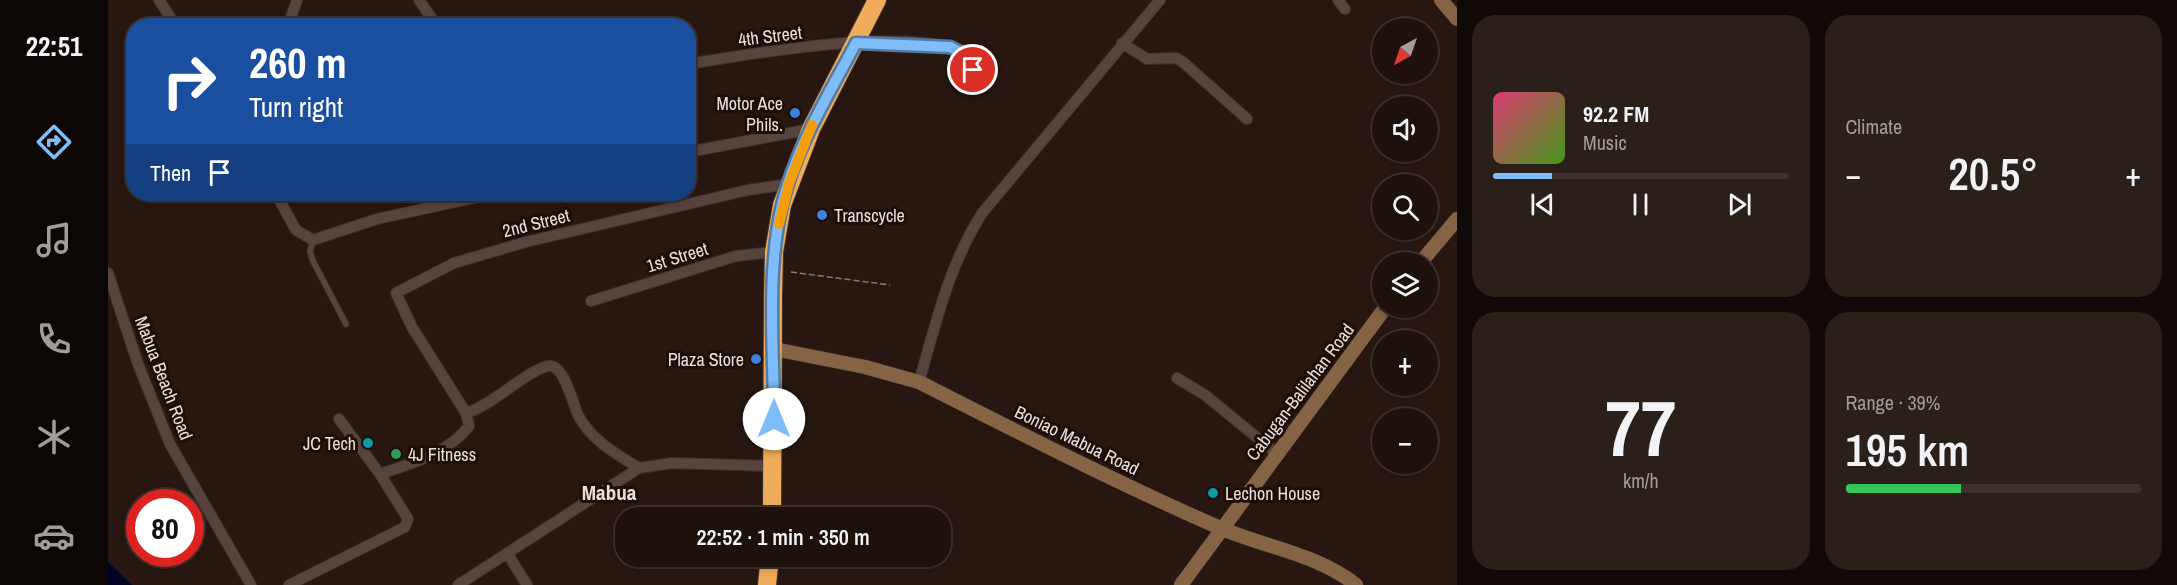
<!DOCTYPE html>
<html lang="en">
<head>
<meta charset="utf-8">
<style>
  body { margin:0; font-family:"Archivo Narrow",sans-serif; background:#2b1f1a; color:#f1f3f6; height:100vh; display:flex; flex-direction:column; font-size:22px; white-space:nowrap }
  * { box-sizing:border-box; margin:0 }
  p { font-size:20px; color:#a19d9d }
  .icon { flex:none; width:33px; height:33px; fill:none; stroke:currentColor; stroke-width:2; stroke-linecap:round; stroke-linejoin:round }
  .map { position:relative; flex:1; overflow:hidden }
  .details { display:flex; flex-direction:column; gap:15px; padding:15px; background:#100907; width:720px }
  .details>* { flex:none }
  .top-card { position:absolute; left:18px; top:18px; width:570px; height:183px; border-radius:24px; box-shadow:0 3px 9px #0003,0 0 0 2px #3c312d; background:#1a4fa0; color:#fff; overflow:hidden }
  .needle { width:39px; rotate:220deg }
  .fabs { position:absolute; left:1264px; top:18px; display:grid; gap:12px }
  .fabs a { display:grid; place-items:center; width:66px; height:66px; border-radius:50%; background:#1e110c; box-shadow:0 3px 9px #0003,0 0 0 2px #3c312d; font-size:30px }
  .speed { position:absolute; left:18px; top:489px; display:flex; gap:12px; font-size:30px; font-weight:700; text-align:center }
  .speed>* { display:grid; place-content:center; width:78px; height:78px; border-radius:50%; background:#1e110c; box-shadow:0 3px 9px #0003,0 0 0 2px #3c312d; line-height:1 }
  .speed .limit { border:9px solid #d22; background:#fff; color:#111 }
  .pin { position:absolute; display:grid; place-items:center; width:51px; height:51px; color:#fff; margin:-26px; border:3px solid #fff; border-radius:50%; box-shadow:0 2px 6px #0007 }
  .me { position:absolute; width:66px; margin:-33px; rotate:0deg; stroke-linejoin:round; filter:drop-shadow(0 0 4px #0008) }
  .turn { display:flex; align-items:center; gap:21px; height:126px; padding:0 24px; font-size:27px }
  .turn .icon { width:78px; height:78px; stroke-width:2.5 }
  .turn b { display:block; font-size:42px; line-height:51px }
  .then { display:flex; align-items:center; height:57px; padding:0 24px; background:#0003; gap:12px; font-size:22px }
  .big { font-size:45px; font-weight:600; line-height:1.1 }
  .details .card { flex:1; display:flex; flex-direction:column; justify-content:center; gap:9px; min-width:0; padding:0 21px; border-radius:24px; background:#2b1f1a }
  .details .dial { align-items:center; gap:0 }
  .dial b { font-size:78px; line-height:1 }
  .song { display:flex; align-items:center; gap:18px }
  .cover { width:72px; height:72px; border-radius:9px; background:linear-gradient(135deg,hsl(340 70% 55%),hsl(100 70% 35%)) }
  .played { height:6px; border-radius:3px; background:linear-gradient(90deg,#7fbdfa 20%,#3c312d 20%) }
  .keys { display:flex; justify-content:space-around; direction:ltr }
  .heat { display:flex; justify-content:space-between; align-items:center; font-size:33px; direction:ltr }
  .charge { height:9px; border-radius:4px; background:linear-gradient(90deg,#34c759 39%,#3c312d 0) }
  .details .tiles { flex:1; display:grid; gap:15px; grid-template-columns:repeat(2,1fr) }
  .trip { position:absolute; left:507px; top:507px; width:336px; height:60px; border-radius:24px; background:#1e110c; box-shadow:0 3px 9px #0003,0 0 0 2px #3c312d; font-weight:600; line-height:60px; text-align:center }
  main { display:flex; flex:1; min-height:0 }
  .tabs { display:flex; flex-direction:column; width:108px; justify-content:space-around; align-items:center; background:#0c0705; color:#a19d9d }
  .tabs .icon { width:42px; height:42px }
  .tabs .on { color:#7fbdfa }
  .tabs b { font-size:27px; color:#f1f3f6 }
  .map>svg:first-child { display:block }
  .water { fill:#000323 }
  .lines { fill:none; stroke-linecap:round; stroke-linejoin:round }
  .lane-casing { stroke:#403331; stroke-width:7 }
  .street-casing { stroke:#403331; stroke-width:12 }
  .secondary-casing { stroke:#403331; stroke-width:15 }
  .highway-casing { stroke:#403331; stroke-width:20 }
  .path { stroke:#8a7b75; stroke-width:1.5; stroke-dasharray:6 3; stroke-linecap:butt }
  .lane { stroke:#57443c; stroke-width:5 }
  .street { stroke:#57443c; stroke-width:10 }
  .secondary { stroke:#856345; stroke-width:14 }
  .highway { stroke:#f0ab5b; stroke-width:18 }
  .route-casing { stroke:#537ba2; stroke-width:15 }
  .route { stroke:#7fbdfa; stroke-width:10 }
  .slow { stroke:#f59e0b; stroke-width:10 }
  .shop-dot { fill:#3f7fe0; stroke:#1e0e08; stroke-width:2 }
  .culture-dot { fill:#0f9aa8; stroke:#1e0e08; stroke-width:2 }
  .leisure-dot { fill:#2e9e5b; stroke:#1e0e08; stroke-width:2 }
  .labels { text-anchor:middle; dominant-baseline:central; stroke-width:6; stroke-linejoin:round; paint-order:stroke }
  .street-label { font-size:18px; fill:#ecdfda; stroke:#1e0e08 }
  .poi-label { font-size:18px; fill:#ecdfda; stroke:#1e0e08; text-anchor:end }
  .quarter-label { font-size:21px; font-weight:bold; fill:#ecdfda; stroke:#1e0e08 }
</style>
</head>
<body>
<main>
<nav class="tabs">
<b>22:51</b>
<svg class="icon on" aria-label="directions" viewBox="0 0 24 24"><path d="M12 3l9 9-9 9-9-9zM9 14v-3h6M13 9l2 2-2 2"/></svg>
<svg class="icon" aria-label="music" viewBox="0 0 24 24"><path d="M9 18V5l10-2v13"/><circle cx="6" cy="18" r="3"/><circle cx="16" cy="16" r="3"/></svg>
<svg class="icon" aria-label="phone" viewBox="0 0 24 24"><path d="M5 4h4l2 5-3 2q2 4 5 5l2-3 5 2v4C11 20 4 13 5 4z"/></svg>
<svg class="icon" aria-label="climate" viewBox="0 0 24 24"><path d="M12 3v18M4 7l16 10M4 17L20 7"/></svg>
<svg class="icon" aria-label="car" viewBox="0 0 24 24"><path d="M5 17H2v-5l4-1 3-4h7l3 4 3 1v5h-3M9 17h6M6 11h13"/><circle cx="7" cy="17" r="2"/><circle cx="17" cy="17" r="2"/></svg>
</nav>
<div class="map">
<svg width="1349" height="585" viewBox="0 0 1349 585">
  <rect width="100%" height="100%" fill="#281710"/>
  <path class="water" d="M0,562l24,23h-24z"/>
  <g class="lines">
    <defs>
      <path id="lane" d="M205,240l-3,11 3,10 33,63"/>
      <path id="street" d="M51,0l17,26
        M311,0l18,26
        M1230,0l7,9
        M180,26l9,-26
        M1014,43l25,16 29,-1 7,4 64,57
        M580,64c70,-11 205,-36 271,-14l8,14 15,13
        M580,152l123,-23
        M168,194l20,36 17,10 64,-21 115,-25
        M0,273l30,91 32,80 81,141
        M483,301l145,-45 38,-4
        M1069,378l28,17 71,58
        M811,382c17,-59 30,-118 64,-170l177,-212
        M358,413c24,-6 64,-45 83,-47 15,-2 24,38 29,49 13,25 38,39 61,53
        M231,419l41,55
        M399,553l20,32
        M181,585l116,-58 3,-8 -28,-45c30,-10 69,-21 89,-48l-3,-13 -54,-86 -16,-34 58,-30 72,-21 222,-52 41,-6
        M350,585l181,-117 33,-5 101,3"/>
      <path id="secondary" d="M1333,0l16,19
        M1313,262l36,-43
        M666,349l91,18 54,15c99,50 198,101 299,145 45,20 100,27 138,58
        M1073,585l204,-277"/>
      <path id="highway" d="M664,518l1,-221 1,-45 8,-47 29,-76 66,-129
        M659,585l3,-29"/>
    </defs>
    <use href="#lane" class="lane-casing"/>
    <use href="#street" class="street-casing"/>
    <use href="#secondary" class="secondary-casing"/>
    <use href="#highway" class="highway-casing"/>
    <path class="path" d="M683,272l99,13"/>
    <use href="#lane" class="lane"/>
    <use href="#street" class="street"/>
    <use href="#secondary" class="secondary"/>
    <use href="#highway" class="highway"/>
  </g>
  <g class="lines">
    <defs>
      <path id="route" d="M666,419c0,-70 -8,-145 8,-214 14,-58 47,-111 74,-162l94,4 12,6 11,17"/>
    </defs>
    <use href="#route" class="route-casing"/>
    <use href="#route" class="route"/>
    <path class="slow" d="M671,224l10,-40 23,-59"/>
  </g>
  <g class="shop-dot">
    <circle cx="687" cy="113" r="6"/>
    <circle cx="714" cy="215" r="6"/>
    <circle cx="648" cy="359" r="6"/>
  </g>
  <g class="culture-dot">
    <circle cx="260" cy="443" r="6"/>
    <circle cx="1105" cy="493" r="6"/>
  </g>
  <circle class="leisure-dot" cx="288" cy="454" r="6"/>
  <g class="labels">
    <g class="street-label">
      <text transform="translate(662 36) rotate(-7)">4th Street</text>
      <text transform="translate(428 223) rotate(-14)">2nd Street</text>
      <text transform="translate(569 257) rotate(-17)">1st Street</text>
      <text transform="translate(56 378) rotate(69)">Mabua Beach Road</text>
      <text transform="translate(1192 392) rotate(-53)">Cabugan-Balilahan Road</text>
      <text transform="translate(969 440) rotate(26)">Boniao Mabua Road</text>
    </g>
    <g class="poi-label">
      <text x="675" y="103">Motor Ace<tspan x="675" dy="21">Phils.</tspan></text>
      <text x="726" y="215" text-anchor="start">Transcycle</text>
      <text x="636" y="359">Plaza Store</text>
      <text x="248" y="443">JC Tech</text>
      <text x="300" y="454" text-anchor="start">4J Fitness</text>
      <text x="1117" y="493" text-anchor="start">Lechon House</text>
    </g>
    <g class="quarter-label">
      <text x="501" y="492">Mabua</text>
    </g>
  </g>
</svg>
<div class="fabs">
<a><svg class="needle" viewBox="-14 -14 28 28"><path d="M0-13l5 13h-10z" fill="#e53935"/><path d="M0 13l5-13h-10z" fill="#a19d9d"/></svg></a>
<a><svg class="icon" aria-label="sound" viewBox="0 0 24 24"><path d="M4 9h4l5-4v14l-5-4H4zM17 9q2 3 0 6"/></svg></a>
<a><svg class="icon" aria-label="search" viewBox="0 0 24 24"><circle cx="10" cy="10" r="6"/><path d="M15 15l6 6"/></svg></a>
<a><svg class="icon" aria-label="layers" viewBox="0 0 24 24"><path d="M12 4l9 5-9 5-9-5zM3 14l9 5 9-5"/></svg></a>
<a>+</a>
<a>−</a>
</div>
<div class="speed"><div class="limit">80</div></div>
<div class="pin" style="left:865px;top:70px;background:#d93025"><svg class="icon" aria-label="arrive" viewBox="0 0 24 24"><path d="M6 21V4h12l-3 4 3 4H6"/></svg></div>
<svg class="me" style="left:666px;top:419px" viewBox="-20 -20 40 40"><circle r="19" fill="#fff"/><path d="M0-13L10 11 0 6-10 11z" fill="#7fbdfa"/></svg>
<div class="trip">22:52 · 1 min · 350 m</div>
<div class="top-card">
<div class="turn"><svg class="icon" aria-label="right" viewBox="0 0 24 24"><path d="M7 20v-9h11M14 6l5 5-5 5"/></svg><div><b>260 m</b>Turn right</div></div>
<div class="then">Then<svg class="icon" aria-label="arrive" viewBox="0 0 24 24"><path d="M6 21V4h12l-3 4 3 4H6"/></svg></div>
</div>
</div>
<section class="details">
<div class="tiles">
<div class="card">
<div class="song"><i class="cover"></i><div><b>92.2 FM</b><p>Music</p></div></div>
<div class="played"></div>
<div class="keys"><svg class="icon" aria-label="previous" viewBox="0 0 24 24"><path d="M18 5L8 12l10 7zM5 5v14"/></svg><svg class="icon" aria-label="pause" viewBox="0 0 24 24"><path d="M8 5v14M16 5v14"/></svg><svg class="icon" aria-label="next" viewBox="0 0 24 24"><path d="M6 5l10 7-10 7zM19 5v14"/></svg></div>
</div>
<div class="card"><p>Climate</p>
<div class="heat"><a>−</a><b class="big">20.5°</b><a>+</a></div>
</div>
<div class="card dial"><b>77</b><p>km/h</p></div>
<div class="card"><p>Range · 39%</p><b class="big">195 km</b><div class="charge"></div></div>
</div>
</section>
</main>
</body>
</html>
